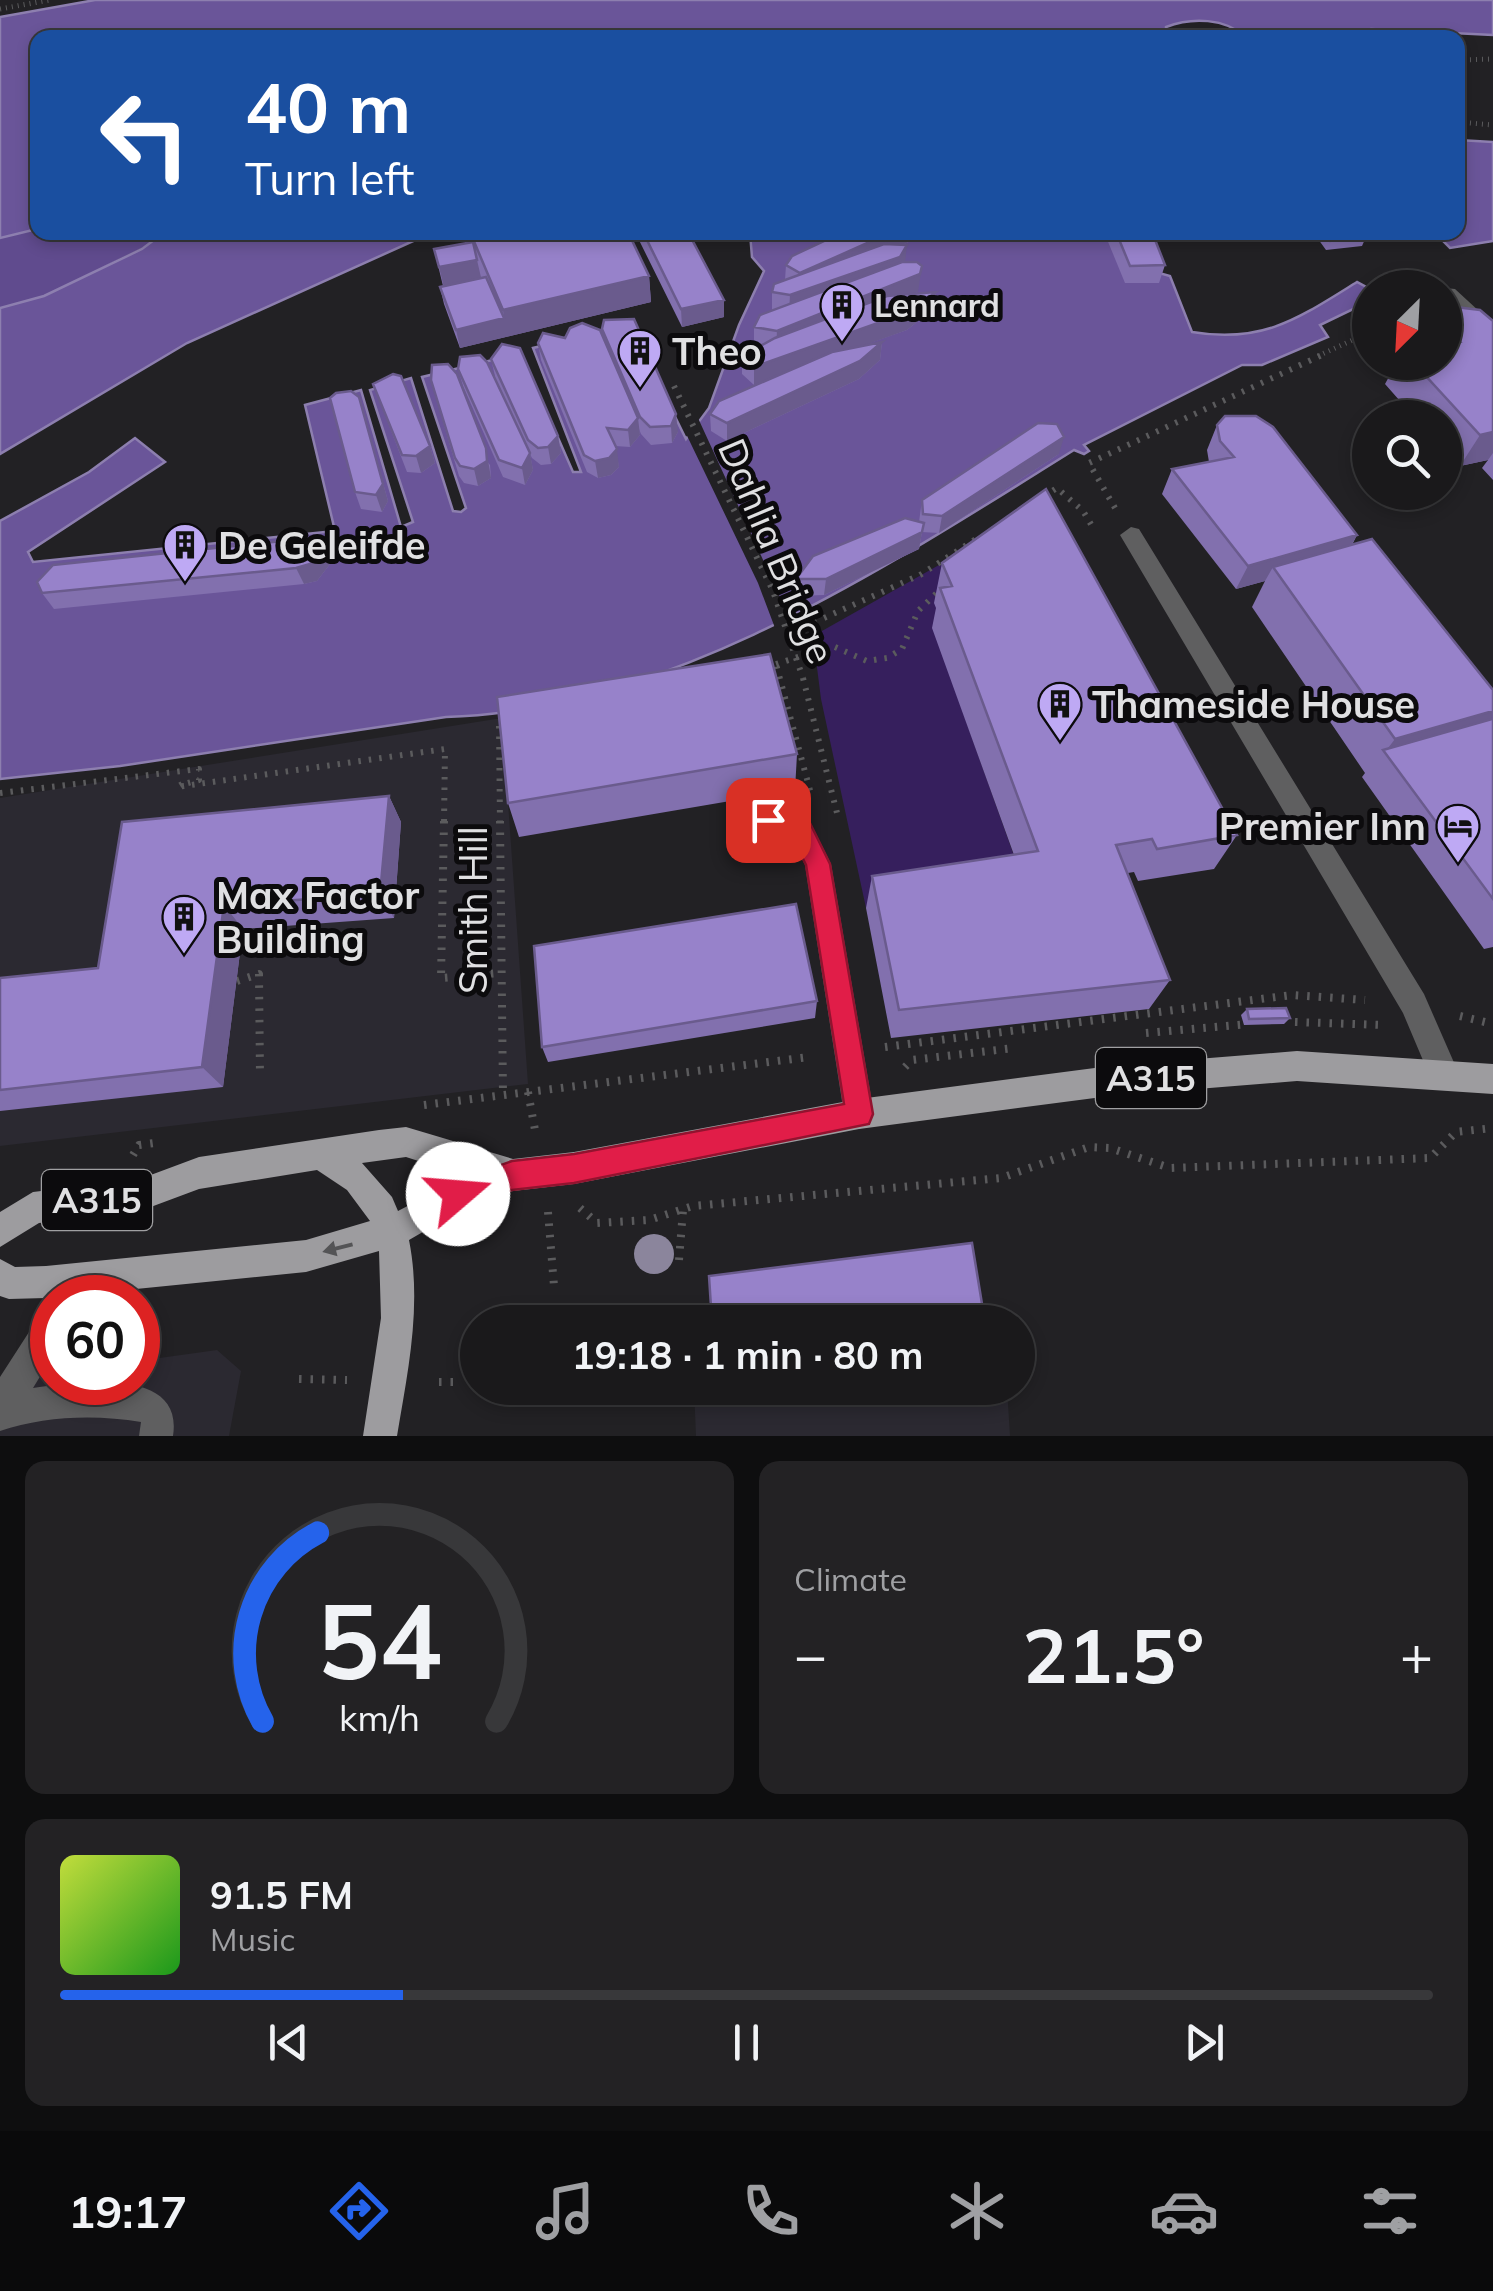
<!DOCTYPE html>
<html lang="en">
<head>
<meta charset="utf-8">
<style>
  body { margin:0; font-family:Mulish,sans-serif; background:#232224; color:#f1f3f6; height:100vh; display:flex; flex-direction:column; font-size:38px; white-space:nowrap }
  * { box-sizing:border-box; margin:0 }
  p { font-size:32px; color:#9fa0a3 }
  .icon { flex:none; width:55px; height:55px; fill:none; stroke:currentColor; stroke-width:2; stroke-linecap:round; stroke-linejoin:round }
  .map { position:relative; height:1436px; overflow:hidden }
  .side { display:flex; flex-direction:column; gap:25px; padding:25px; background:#0e0e0f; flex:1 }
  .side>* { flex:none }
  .hud { position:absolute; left:30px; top:30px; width:1435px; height:210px; border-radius:20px; box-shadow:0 5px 15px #0003,0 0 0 2px #38383a; background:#1a4fa0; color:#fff; overflow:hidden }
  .needle { width:65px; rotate:204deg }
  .buttons { position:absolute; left:1352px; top:270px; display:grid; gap:20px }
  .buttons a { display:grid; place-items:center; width:110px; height:110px; border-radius:50%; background:#1a191b; box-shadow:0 5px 15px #0003,0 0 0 2px #38383a; font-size:50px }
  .speed { position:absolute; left:30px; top:1275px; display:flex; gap:20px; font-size:50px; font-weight:700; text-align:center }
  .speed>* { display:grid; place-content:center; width:130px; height:130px; border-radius:50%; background:#1a191b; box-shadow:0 5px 15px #0003,0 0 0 2px #38383a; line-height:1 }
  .speed .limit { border:15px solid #d22; background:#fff; color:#111 }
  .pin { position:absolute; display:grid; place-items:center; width:85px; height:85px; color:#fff; margin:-42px; border-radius:20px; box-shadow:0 5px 15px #0006 }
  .me { position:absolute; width:110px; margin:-55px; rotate:72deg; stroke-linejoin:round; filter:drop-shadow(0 0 8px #0008) }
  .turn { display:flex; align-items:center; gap:35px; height:210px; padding:0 50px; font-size:45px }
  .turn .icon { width:130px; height:130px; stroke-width:2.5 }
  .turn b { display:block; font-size:70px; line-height:85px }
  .big { font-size:75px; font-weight:700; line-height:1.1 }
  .side .tile { flex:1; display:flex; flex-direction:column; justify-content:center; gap:15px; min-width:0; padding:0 35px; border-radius:20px; background:#232224 }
  .side .dial { align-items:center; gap:0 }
  .dial svg { height:260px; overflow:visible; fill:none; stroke:#38383a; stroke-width:7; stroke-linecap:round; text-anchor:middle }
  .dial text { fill:#f1f3f6; stroke:none }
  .song { display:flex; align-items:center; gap:30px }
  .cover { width:120px; height:120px; border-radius:15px; background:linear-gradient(135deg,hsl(70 70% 55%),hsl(120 70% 35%)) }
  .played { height:10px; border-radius:5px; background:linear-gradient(90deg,#2563eb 25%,#38383a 25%) }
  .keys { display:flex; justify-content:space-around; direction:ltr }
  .heat { display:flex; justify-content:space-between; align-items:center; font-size:55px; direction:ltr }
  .side .tiles { flex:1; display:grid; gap:25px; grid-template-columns:1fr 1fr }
  .tile:last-child { grid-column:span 2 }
  .trip { position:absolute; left:460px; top:1305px; width:575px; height:100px; border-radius:50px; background:#1a191b; box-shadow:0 5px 15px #0003,0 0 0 2px #38383a; font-weight:700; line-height:100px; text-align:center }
  .tabs { display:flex; height:160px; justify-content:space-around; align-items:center; background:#0a0a0b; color:#9fa0a3 }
  .tabs .icon { width:70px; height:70px }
  .tabs .selected { color:#2563eb }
  .tabs b { font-size:45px; color:#f1f3f6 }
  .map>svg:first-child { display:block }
  .built { fill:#2b2931 }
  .green { fill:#361f5d }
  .forest { fill:#604b8e }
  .water { fill:#6a5599; stroke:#8d7faf; stroke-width:2.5 }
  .pier { fill:#222124 }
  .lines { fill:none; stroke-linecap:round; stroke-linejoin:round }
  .path-far2 { stroke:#5b5b5d; stroke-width:5; stroke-dasharray:1 5; stroke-linecap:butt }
  .path-far1 { stroke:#5b5b5d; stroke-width:6; stroke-dasharray:2.5 8; stroke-linecap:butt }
  .path { stroke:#5b5b5d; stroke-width:8; stroke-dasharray:2.5 9; stroke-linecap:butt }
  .minor { fill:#5f5f60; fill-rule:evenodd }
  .major { fill:#9d9c9f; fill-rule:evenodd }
  .path-bridge { stroke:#5b5b5d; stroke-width:6; stroke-dasharray:2.5 8; stroke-linecap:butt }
  .tree { fill:#8b859c }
  .wall { fill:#8270ae }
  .shaded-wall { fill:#6a5b8d }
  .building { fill:#9782ca; stroke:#6a5b8d; stroke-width:2.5 }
  .oneway { fill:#545456 }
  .route { fill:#e11d48; stroke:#92132f; stroke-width:2.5 }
  .labels { text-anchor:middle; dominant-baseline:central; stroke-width:10; stroke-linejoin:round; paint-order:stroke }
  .far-poi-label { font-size:32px; font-weight:bold; fill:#e0e0e2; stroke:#0c0b0d; text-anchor:start }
  .shield { fill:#0c0b0d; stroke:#a0a0a2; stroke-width:2.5 }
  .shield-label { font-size:35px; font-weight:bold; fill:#e0e0e2 }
  .poi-label { font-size:38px; font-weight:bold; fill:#e0e0e2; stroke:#0c0b0d; text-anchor:start }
  .street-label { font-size:38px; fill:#e0e0e2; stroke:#0c0b0d }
</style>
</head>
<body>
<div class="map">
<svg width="1493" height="1436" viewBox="0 0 1493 1436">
  <rect width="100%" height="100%" fill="#222124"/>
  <path class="built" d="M502,718l26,366 -528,62v-348z
    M217,1350l24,21 -12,65h-229v-56l52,-8v10h86v-21z
    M694,1388h313l3,48h-314z"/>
  <path class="green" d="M1019,520l-75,106 -11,2 91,256 -158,24 -45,-209 -8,-63z"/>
  <path class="forest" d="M37,229l1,3 134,1 -128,63 -44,12v-70z"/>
  <path class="water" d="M95,0h1398v35l-122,-6 -10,8h-115c-21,-19 -54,-20 -80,-10v11h-1128l-1,191 -37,9v-221z
    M1458,140l35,2v99l-43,7 -15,-15 23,-1z
    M431,233l-244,110 -187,111v-146l44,-12 98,-47 20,-15z
    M750,233h397l12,40 11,3 22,56c71,12 107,-14 165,-50l13,7v12l-50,24 8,12 -66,28h-20l-158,80 5,6 -5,3 -10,-4c-185,115 -403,261 -628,267l-326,49 -120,13v-258l89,-49 46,-34 30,24 -137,90 5,10 302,-31 -30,-126 56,-15 40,137 12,-5 -43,-132 41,-12 42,133 8,1 5,-4 -44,-131 99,-24 52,119h8l-48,-124 97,-23 56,114 23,-31 30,-83 25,-54 -12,-14z"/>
  <path class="pier" d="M664,388l23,43 11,-13 93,203 -16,7 -17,-45z"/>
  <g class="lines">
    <path class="path-far2" d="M0,9l50,-9
      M1458,60l35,-1
      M1458,122l35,3
      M1318,356l52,-24"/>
    <path class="path-far1" d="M674,386l99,205 16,47
      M1044,496l13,-8 26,23 12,20
      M1115,508l-26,-45 235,-109
      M835,647l32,14 20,-3 15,-9 16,-38 24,-23
      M776,664l35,-11 -5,-27 114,-51 59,-38
      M768,665l8,-1 35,130
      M803,678l34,135
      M182,784l-5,3 268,-38 -1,74
      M0,793l199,-24v11l-11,3
      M500,823l-1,-99 8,-1"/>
    <path class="path" d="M444,821l-3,157 59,-5
      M500,821l3,274
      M237,981l22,-7 1,102
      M1460,1016l33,8
      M1295,1022l88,3
      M1146,1033l102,-9
      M885,1047l407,-52 73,5
      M905,1067l7,-7 102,-12
      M528,1092l7,38
      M424,1105l385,-48
      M133,1155l6,-10 15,-2
      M580,1208l17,15 52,-3 44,-14 308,-28 88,-31 21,1 60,20 260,-10 26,-26 37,-4
      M548,1212l6,74
      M679,1260l4,-50
      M299,1379l48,1
      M439,1382h22"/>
    <path class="minor" d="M1445,288l10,1 38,35v18l-48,-41z
      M1131,527l8,2 285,465 35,80 -4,10 -11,5 -11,-5 -30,-71 -283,-478z
      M768,808l40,10 23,46 43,250 -4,11 -11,4 -11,-4 -4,-11 -39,-249 -15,-29 -31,-8 -4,-8 4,-8z
      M52,1310v47l-19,31c45,-6 151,-22 140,48h-34l2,-14c-46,-8 -97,-6 -141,9v-54l40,-62z"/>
    <path class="major" d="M1297,1051l196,13v30l-196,-13 -187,15 -251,33 -285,55 -61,7 -47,16 -57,33c13,65 -1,131 -12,196h-34l18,-118 -2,-67 -73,21 -260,26 -37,1 -9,-3v-37l15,8 31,-1 260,-26 64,-19 -23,-31 -30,-20 -118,19 -59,22 -101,12 -39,24v-35l33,-20 107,-13 59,-22 180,-27 27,-3 107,32 61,-7 285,-53 251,-33zM406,1157l59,19 -67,35 -6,-14 -30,-34z"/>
    <path class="path-bridge" d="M789,638l14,40"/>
  </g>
  <circle class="tree" cx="654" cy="1254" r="20"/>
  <path class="wall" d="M470,232l179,44 2,26 -191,46 -16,-44 -4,-17 3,-1 -9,-37 38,-7z
    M635,232h53l36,68v17l-42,10z
    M843,232h78l-8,8 -11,5 3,17 13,30 -6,2 24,-2 -3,17 -26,21 -46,16 21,-4 -2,18 -21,19 -132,62 -16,-10 -1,-17 61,-35 -17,6 -12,-11v-18l19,-10 -7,-1v-18l18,-17v-18l13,-12 1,-15z
    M1104,232h48l13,33 -6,18h-34z
    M1313,232h49l4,5 -4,9 -36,4z
    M1445,309l48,12v159l-11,-12 6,-8 -28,6 -15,-16v-32h-30l-30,-34 12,-22h48z
    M602,329l76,103 -6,11 -21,2 -10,-11 -2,-5 1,6 -10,12 -15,-1 4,21 -8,8 -13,3 -11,-6 -46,-112 -3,-17 27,-5h38z
    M491,359l67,77 3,17 -10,11 -10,1 -9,-7 -2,-4 3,16 -8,15 -22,-8 -40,-91 -5,-17 37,7z
    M373,384l57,62 5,17 -14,10 -14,-1z
    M359,397l29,104 -6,11 -21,-3 -6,-17z
    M436,398l54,67 1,13 -13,8 -14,-3 -5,-7z
    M1217,425l140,110 -5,10 141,145v257l-9,2 -122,-172 3,-4 -113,-166 13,-26 -29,8 -74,-95 10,-25 37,-7 -2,-12z
    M1059,454l-120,79 -17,-1 -3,17 -95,46 -29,1 1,-17 123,-57 3,-22z
    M942,563l295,272 -23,34 -76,12 -4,-9 -6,1 42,107 -21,29 -258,29 -25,-130 6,-32 142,-21 -82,-227 4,-20 -2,-5z
    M330,564l-13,17 -13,3 -250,25 -12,-16z
    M797,754l-2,36 -276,47 -11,-34z
    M389,796l12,26 -7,96 -151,11 -20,158 -223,24v-133l98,-10z
    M817,1001l-2,17 -267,44 -6,-15z
    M1247,1009l43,9 -6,6 -40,1 -3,-10z"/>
  <path class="shaded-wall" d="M892,232h29l-8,8 -113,51v-18z
    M907,245l-2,18 -116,50 1,-18z
    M477,260l6,26 -38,6 -6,-25z
    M922,266l-4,26 -142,56 1,-17z
    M649,276l2,26 -191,46 -4,-18 48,-12 -1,-8z
    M936,292l-3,17 -26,21 -153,55v-18z
    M724,300v17l-42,10 -1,-18z
    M882,342l-2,18 -21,19 -132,62v-18z
    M359,397l29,104 -6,11 -6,-17z
    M676,414l2,18 -6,11 -1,-17z
    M638,418l2,17 -10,12 -2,-17z
    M1493,432v21l-5,7 -28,6 20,-31z
    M558,436l3,17 -10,11 -3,-17z
    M1064,437l-5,17 -120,79 3,-17z
    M430,446l5,17 -14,10 -5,-17z
    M486,448l5,30 -13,8 -4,-17z
    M617,449l2,18 -8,8 -13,3 -3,-17z
    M530,453l3,17 -8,15 -3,-17z
    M922,532l-3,17 -95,46 2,-16z
    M1357,535l-14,25 -70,7 -8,14 -29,8 12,-23z
    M323,548l7,16 -13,17 -13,3 -8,-16z
    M1493,711v11l-108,30 10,-13z
    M389,796l12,26 -7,96 -14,-24z
    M224,905l19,24 -20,158 -21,-20z"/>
  <path class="building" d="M470,232h158l21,44 -146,34z
    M643,232h45l36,68 -43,9z
    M843,232h49l-92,41 -14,-8 6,-9z
    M1116,232h36l13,33 -35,1z
    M1324,232h38l4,5 -36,4z
    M473,242l4,18 -38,7 -5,-18z
    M884,244l23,1 -7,12 -110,38 -18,-3 2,-8z
    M902,262h15l5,4 -2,8 -143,57 -23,-4 6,-12z
    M486,277l18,41 -48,12 -16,-43z
    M936,292l-27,20 -155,55 -12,-11 33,-18 112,-42z
    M1447,306l33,4 13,11v111l-13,3 -67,-73h32v-17l15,-3 -15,-13v-20z
    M634,319l42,95 -5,12 -21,1 -10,-10 -38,-88 2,-9z
    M582,323l18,7 38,88 -10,12 -21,-2 10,21 -8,9 -14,3 -11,-6 -46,-112 5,-10 22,5 5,-10z
    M882,342l-22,19 -133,62 -17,-9 9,-13 113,-49z
    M502,344l18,4 38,88 -10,11 -10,1 -10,-8 -37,-81z
    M480,355l7,7 43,91 -8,15 -23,-8 -41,-91 2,-12z
    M448,364l9,10 29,74 1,13 -13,8 -14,-3 -5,-8 -24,-78 1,-15z
    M393,374l8,2 29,70 -14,10 -14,-1 -29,-71z
    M351,391l8,6 24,87 -7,11 -21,-3 -25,-94 6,-5z
    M1225,416h31l17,11 84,108 -109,31 -76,-97 62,-12 -14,-16 -3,-16z
    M1038,423l19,1 7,13 -122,79 -19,-2 -1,-14z
    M1046,489l191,346 -80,14 -5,-10 -36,6 54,135 -271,30 -27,-134 166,-25 -98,-263 12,-2 -10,-23z
    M905,518l19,5 -2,9 -96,47h-30l17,-23z
    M1372,539l121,151v21l-98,28 -122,-172z
    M292,540l31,8 -13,16 -14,4 -254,25 -5,-11 16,-17z
    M770,654l27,100 -289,49 -11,-106z
    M1492,719l1,1v179l-110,-149z
    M389,796l-9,98 -156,11 -22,162 -202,23v-112l98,-10 24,-146z
    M796,904l21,97 -275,46 -8,-101z
    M1286,1008l4,10 -41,1 -2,-10z
    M972,1243l13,79h-273l-3,-46z"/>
  <defs><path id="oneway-solid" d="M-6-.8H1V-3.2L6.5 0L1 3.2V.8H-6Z" transform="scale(2.5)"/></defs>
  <use class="oneway" href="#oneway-solid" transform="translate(338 1248) rotate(166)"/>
  <path class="route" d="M768,810l40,9 22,45 43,250 -4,10 -295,59 -62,7 -54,18 -10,-4 -5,-10 5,-10 64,-23 62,-7 270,-50 -38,-239 -15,-30 -32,-7 -3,-8z"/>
  <defs>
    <symbol id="building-pin" viewBox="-11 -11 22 30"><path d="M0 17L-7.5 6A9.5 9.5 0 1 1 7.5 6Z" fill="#bea9f4" stroke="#0c0b0d"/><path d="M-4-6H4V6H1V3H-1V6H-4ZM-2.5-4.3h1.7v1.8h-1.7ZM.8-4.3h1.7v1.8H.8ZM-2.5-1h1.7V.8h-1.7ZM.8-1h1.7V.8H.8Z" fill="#111"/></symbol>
    <symbol id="hotel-pin" viewBox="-11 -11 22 30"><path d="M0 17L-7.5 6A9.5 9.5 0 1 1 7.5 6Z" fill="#bea9f4" stroke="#0c0b0d"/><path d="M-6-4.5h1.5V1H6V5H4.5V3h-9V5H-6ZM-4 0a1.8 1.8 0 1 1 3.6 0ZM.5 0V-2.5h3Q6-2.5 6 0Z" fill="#111"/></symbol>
  </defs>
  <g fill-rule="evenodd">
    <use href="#building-pin" x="817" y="280" width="50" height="68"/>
    <use href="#building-pin" x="615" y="326" width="50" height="68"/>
    <use href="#building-pin" x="160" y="520" width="50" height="68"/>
    <use href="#building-pin" x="1035" y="679" width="50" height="68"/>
    <use href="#hotel-pin" x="1433" y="801" width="50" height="68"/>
    <use href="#building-pin" x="159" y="892" width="50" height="68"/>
  </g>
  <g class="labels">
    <g class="far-poi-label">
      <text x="874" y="305">Lennard</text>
    </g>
    <g class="shield">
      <rect x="1096" y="1048" width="110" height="60" rx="8"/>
      <rect x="42" y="1170" width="110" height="60" rx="8"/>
    </g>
    <g class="shield-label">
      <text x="1151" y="1078">A315</text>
      <text x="97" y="1200">A315</text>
    </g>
    <g class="poi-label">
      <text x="672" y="351">Theo</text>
      <text x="218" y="545">De Geleifde</text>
      <text x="1092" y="704">Thameside House</text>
      <text x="1426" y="826" text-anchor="end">Premier Inn</text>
      <text x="216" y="895">Max Factor<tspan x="216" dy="44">Building</tspan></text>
    </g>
    <g class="street-label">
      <text transform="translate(777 551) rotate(67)">Dahlia Bridge</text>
      <text transform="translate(473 910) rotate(-90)">Smith Hill</text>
    </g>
  </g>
</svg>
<div class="buttons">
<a><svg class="needle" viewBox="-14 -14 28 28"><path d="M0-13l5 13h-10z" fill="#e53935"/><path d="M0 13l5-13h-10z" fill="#9fa0a3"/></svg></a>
<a><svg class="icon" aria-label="search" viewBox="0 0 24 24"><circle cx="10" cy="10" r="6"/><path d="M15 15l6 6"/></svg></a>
</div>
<div class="speed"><div class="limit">60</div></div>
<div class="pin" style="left:768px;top:820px;background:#d93025"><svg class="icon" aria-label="arrive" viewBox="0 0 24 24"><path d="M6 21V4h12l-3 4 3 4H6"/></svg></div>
<svg class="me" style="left:458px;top:1194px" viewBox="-20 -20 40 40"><circle r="19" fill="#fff"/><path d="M0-13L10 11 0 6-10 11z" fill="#e11d48"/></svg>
<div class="trip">19:18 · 1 min · 80 m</div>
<div class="hud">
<div class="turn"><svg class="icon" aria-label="left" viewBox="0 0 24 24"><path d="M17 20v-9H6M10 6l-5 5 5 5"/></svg><div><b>40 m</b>Turn left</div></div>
</div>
</div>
<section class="side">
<div class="tiles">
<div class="tile dial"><svg viewBox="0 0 100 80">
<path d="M14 69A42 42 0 1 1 86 69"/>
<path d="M14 69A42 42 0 0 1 31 11" stroke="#2563eb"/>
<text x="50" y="56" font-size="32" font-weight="700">54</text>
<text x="50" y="72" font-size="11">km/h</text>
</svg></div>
<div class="tile"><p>Climate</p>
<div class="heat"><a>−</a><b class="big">21.5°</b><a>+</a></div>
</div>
<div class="tile">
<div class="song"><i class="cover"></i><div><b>91.5 FM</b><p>Music</p></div></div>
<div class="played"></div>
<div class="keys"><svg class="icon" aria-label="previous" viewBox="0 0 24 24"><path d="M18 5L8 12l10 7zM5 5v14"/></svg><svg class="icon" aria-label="pause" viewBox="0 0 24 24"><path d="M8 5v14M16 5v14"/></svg><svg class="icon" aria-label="next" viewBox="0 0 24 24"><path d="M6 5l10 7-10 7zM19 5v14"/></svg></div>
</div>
</div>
</section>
<nav class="tabs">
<b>19:17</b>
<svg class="icon selected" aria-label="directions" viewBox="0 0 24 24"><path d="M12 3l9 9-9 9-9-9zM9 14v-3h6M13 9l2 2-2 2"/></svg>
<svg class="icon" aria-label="music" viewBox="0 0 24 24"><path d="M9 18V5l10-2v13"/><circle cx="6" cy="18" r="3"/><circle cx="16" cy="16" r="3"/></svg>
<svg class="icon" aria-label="phone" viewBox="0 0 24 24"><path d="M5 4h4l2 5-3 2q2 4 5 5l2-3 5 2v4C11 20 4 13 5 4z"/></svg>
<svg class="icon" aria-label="climate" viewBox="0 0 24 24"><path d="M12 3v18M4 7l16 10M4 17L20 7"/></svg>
<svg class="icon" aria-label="car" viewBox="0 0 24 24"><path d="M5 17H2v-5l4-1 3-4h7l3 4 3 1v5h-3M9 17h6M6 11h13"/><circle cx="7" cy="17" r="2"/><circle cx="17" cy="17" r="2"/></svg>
<svg class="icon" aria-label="filters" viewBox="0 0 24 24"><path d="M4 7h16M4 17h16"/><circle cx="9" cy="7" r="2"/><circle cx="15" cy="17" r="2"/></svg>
</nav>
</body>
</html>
